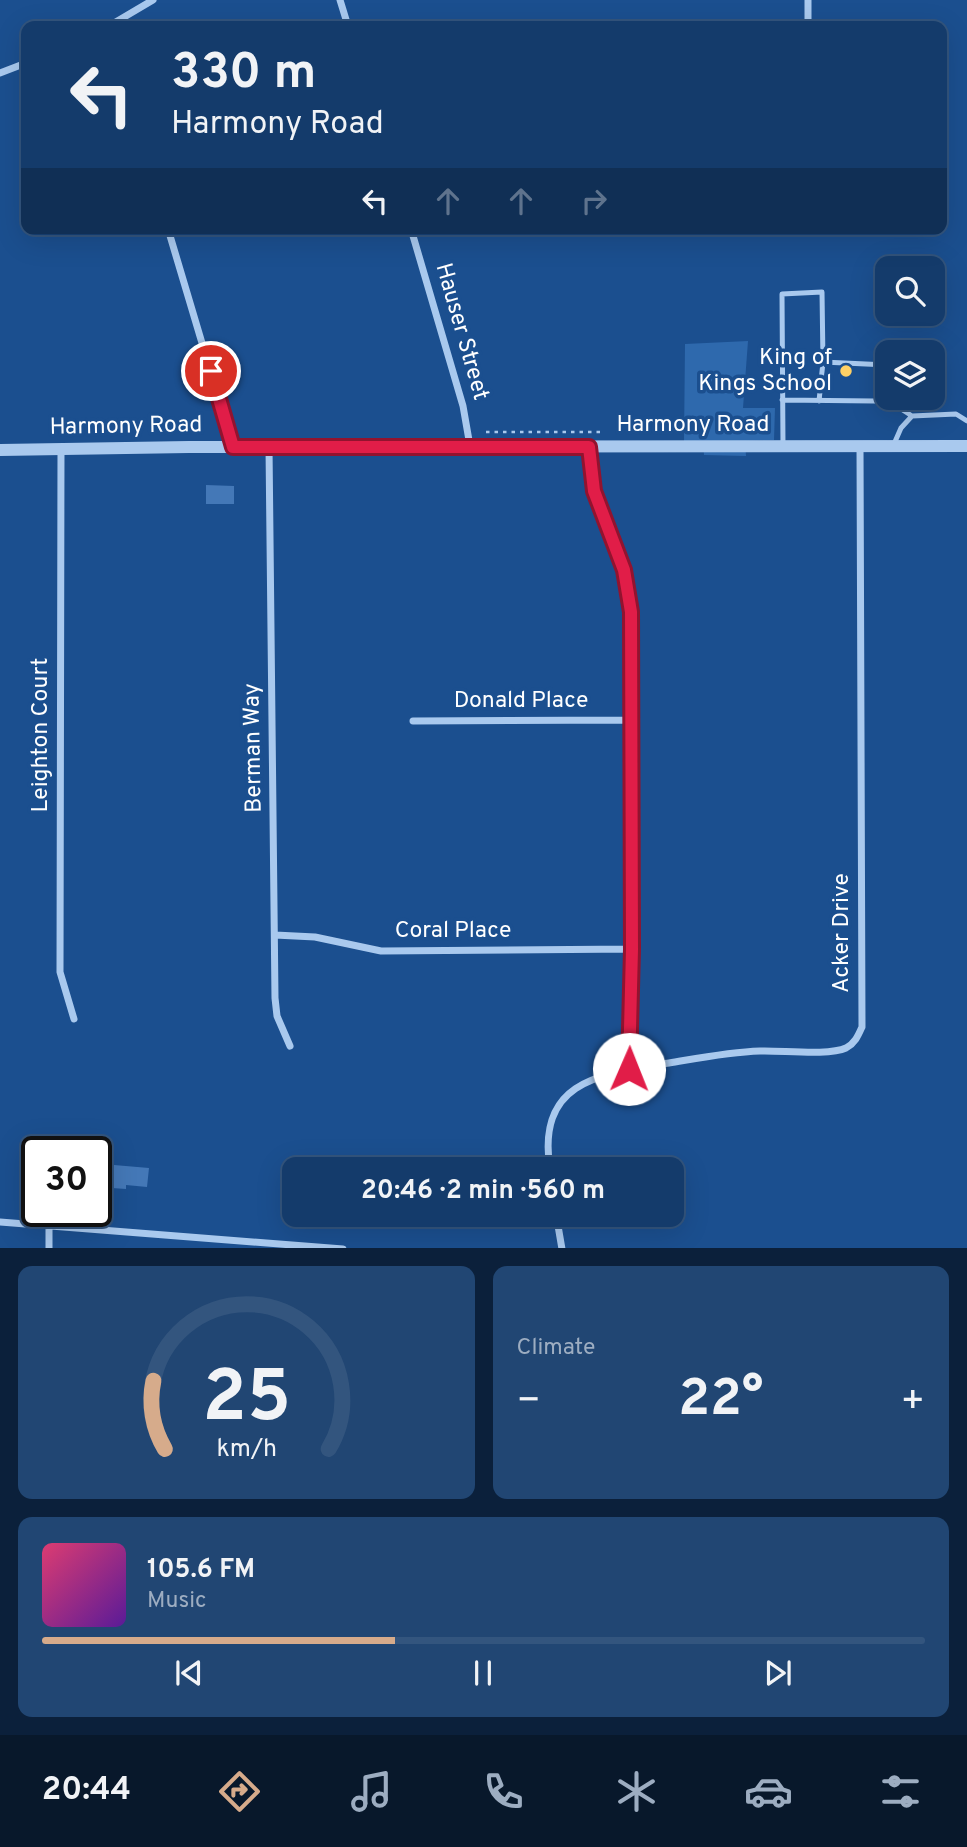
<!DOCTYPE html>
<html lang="en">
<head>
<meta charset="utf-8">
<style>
  body { margin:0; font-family:Overpass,sans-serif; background:#214673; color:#f1f3f6; height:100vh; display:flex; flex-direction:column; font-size:26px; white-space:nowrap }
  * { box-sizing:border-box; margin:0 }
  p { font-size:23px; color:#9dadc1 }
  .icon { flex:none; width:38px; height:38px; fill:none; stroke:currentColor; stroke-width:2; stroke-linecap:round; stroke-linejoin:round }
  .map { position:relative; height:1248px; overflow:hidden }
  .sheet { display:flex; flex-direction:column; gap:18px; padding:18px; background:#0b203b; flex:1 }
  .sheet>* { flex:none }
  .hud { position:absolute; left:21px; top:21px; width:926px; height:214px; border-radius:14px; box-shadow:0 7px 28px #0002,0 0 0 2px #33557e; background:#143b6b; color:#f1f3f6; overflow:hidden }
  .controls { position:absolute; left:875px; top:256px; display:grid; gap:14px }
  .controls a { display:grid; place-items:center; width:70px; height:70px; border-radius:14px; background:#143b6b; box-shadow:0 7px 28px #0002,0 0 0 2px #33557e; font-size:35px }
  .speed { position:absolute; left:21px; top:1136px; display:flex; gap:14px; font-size:35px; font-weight:700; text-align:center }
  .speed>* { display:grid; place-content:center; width:91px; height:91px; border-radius:50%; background:#143b6b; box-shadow:0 7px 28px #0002,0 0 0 2px #33557e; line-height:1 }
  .speed .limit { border:4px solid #111; border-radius:10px; background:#fff; color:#111 }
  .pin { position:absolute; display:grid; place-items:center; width:60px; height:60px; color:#fff; margin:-30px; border:4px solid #fff; border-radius:50%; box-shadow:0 2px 7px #0007 }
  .me { position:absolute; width:77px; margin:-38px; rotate:1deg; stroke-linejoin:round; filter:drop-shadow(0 0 5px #0008) }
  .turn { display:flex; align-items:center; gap:24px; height:147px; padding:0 35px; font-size:32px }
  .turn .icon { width:91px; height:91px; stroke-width:2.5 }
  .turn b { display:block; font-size:49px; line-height:60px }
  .lanes { display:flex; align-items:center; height:66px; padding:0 35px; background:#0003; justify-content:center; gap:35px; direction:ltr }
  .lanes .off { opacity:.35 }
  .big { font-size:52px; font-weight:700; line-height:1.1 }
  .sheet .card { flex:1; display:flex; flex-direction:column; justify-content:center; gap:10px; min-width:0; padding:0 24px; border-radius:14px; background:#214673 }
  .sheet .dial { align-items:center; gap:0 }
  .dial svg { height:182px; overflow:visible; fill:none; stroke:#33557e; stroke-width:7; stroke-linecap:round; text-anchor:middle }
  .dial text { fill:#f1f3f6; stroke:none }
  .song { display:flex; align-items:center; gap:21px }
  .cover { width:84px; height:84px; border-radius:10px; background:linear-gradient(135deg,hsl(340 70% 55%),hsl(270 70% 35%)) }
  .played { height:7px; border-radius:4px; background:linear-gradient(90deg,#d6ab8b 40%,#33557e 40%) }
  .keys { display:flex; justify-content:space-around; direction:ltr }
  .heat { display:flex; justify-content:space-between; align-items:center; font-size:38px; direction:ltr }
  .sheet .tiles { flex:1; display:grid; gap:18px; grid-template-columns:1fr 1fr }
  .card:last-child { grid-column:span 2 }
  .trip { position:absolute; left:282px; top:1157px; width:402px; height:70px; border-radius:14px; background:#143b6b; box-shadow:0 7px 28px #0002,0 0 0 2px #33557e; font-weight:700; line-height:70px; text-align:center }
  .dock { display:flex; height:112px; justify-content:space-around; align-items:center; background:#08182b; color:#9dadc1 }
  .dock .icon { width:49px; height:49px }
  .dock .current { color:#d6ab8b }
  .dock b { font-size:32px; color:#f1f3f6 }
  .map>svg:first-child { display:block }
  .green { fill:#2e69ad }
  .building { fill:#4478b7 }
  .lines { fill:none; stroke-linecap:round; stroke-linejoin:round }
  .path { stroke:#a9c9ee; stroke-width:2.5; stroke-dasharray:3.5 5; stroke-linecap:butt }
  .service { stroke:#a9c9ee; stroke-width:5 }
  .minor { stroke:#a9c9ee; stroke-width:7 }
  .tertiary { stroke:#a9c9ee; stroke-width:12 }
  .route-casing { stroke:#92132f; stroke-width:18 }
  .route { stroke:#e11d48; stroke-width:12 }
  .poi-dot { fill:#ffd166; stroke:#1b4f8f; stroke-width:2.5 }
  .labels { text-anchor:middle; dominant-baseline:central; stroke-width:7; stroke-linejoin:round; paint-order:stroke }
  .street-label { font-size:23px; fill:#fff; stroke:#1b4f8f }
  .poi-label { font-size:23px; fill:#fff; stroke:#1b4f8f; text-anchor:end }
</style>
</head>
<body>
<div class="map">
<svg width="967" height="1249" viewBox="0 0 967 1249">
  <rect width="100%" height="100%" fill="#1b4f8f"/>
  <path class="green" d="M748,341l-5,67h32l-1,32 -29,1 1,15 -42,-1 -1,-14h-19l1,-97z"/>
  <path class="building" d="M206,485l28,1v18h-28z
    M114,1165l35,3 -2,19 -21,-2v4l-14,-1z"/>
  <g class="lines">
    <path class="path" d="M486,432h115"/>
    <path class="service" d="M823,362l64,3
      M890,397l5,8 17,11
      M782,400l92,1 13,-8
      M894,444l7,-16 11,-12 44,-2 11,7
      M783,446l-1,-152 40,-2 1,70 -4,39"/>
    <path class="minor" d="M340,0l8,26
      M109,26l44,-26
      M808,26v-26
      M0,73l26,-10
      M168,229l65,218
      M411,229l52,177 7,40
      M269,447l6,551 2,18 13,30
      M589,447l6,44 29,79 7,42 1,337 -3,120
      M61,449l-1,523 14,47
      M413,721l217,-1
      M275,935l40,2 66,14 251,-2
      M550,1169c-14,-89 50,-95 119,-106 30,-5 60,-11 91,-12 20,-1 69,5 86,-3 9,-5 12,-12 16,-21l-2,-581
      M556,1214l6,35
      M0,1222l343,27
      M49,1249v-23"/>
    <path class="tertiary" d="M0,450l189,-3 778,-1"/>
  </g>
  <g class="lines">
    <defs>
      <path id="route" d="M211,371l22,76h356l5,44 30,79 7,42 1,337 -3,120"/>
    </defs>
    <use href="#route" class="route-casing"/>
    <use href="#route" class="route"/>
  </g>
  <circle class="poi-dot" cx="846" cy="371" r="7"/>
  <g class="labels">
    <g class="street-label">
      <text transform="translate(461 332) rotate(74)">Hauser Street</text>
      <text x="693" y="425">Harmony Road</text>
      <text transform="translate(126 427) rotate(-1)">Harmony Road</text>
      <text x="521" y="701">Donald Place</text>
      <text transform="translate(41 735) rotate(-90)">Leighton Court</text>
      <text transform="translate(254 748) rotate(-91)">Berman Way</text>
      <text x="453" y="931">Coral Place</text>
      <text transform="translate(842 933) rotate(-90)">Acker Drive</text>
    </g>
    <g class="poi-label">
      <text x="832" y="358">King of<tspan x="832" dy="26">Kings School</tspan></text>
    </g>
  </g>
</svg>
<div class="controls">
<a><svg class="icon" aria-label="search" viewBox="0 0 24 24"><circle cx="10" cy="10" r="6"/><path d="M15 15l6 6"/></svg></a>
<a><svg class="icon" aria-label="layers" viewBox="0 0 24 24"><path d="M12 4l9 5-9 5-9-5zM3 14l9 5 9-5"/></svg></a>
</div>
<div class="speed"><div class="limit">30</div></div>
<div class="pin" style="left:211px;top:371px;background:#d93025"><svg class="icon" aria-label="arrive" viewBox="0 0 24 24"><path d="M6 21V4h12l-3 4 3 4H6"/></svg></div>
<svg class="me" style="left:629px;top:1069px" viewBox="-20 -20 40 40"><circle r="19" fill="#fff"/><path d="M0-13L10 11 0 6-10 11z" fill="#e11d48"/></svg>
<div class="trip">20:46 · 2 min · 560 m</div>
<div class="hud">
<div class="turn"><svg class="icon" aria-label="left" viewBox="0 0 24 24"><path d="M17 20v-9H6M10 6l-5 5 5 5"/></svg><div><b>330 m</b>Harmony Road</div></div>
<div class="lanes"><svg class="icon" aria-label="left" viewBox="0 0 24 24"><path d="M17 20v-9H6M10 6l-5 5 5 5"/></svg><svg class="icon off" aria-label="ahead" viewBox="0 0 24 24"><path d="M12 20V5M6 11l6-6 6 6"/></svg><svg class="icon off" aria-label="ahead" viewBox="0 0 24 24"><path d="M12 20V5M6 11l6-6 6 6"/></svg><svg class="icon off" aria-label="right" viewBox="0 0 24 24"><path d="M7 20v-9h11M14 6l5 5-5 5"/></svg></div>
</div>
</div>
<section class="sheet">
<div class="tiles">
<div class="card dial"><svg viewBox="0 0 100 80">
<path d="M14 69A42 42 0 1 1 86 69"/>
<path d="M14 69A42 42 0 0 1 9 39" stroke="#d6ab8b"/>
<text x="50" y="56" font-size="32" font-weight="700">25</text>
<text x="50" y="72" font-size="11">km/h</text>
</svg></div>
<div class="card"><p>Climate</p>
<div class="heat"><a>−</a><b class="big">22°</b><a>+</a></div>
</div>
<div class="card">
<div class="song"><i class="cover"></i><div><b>105.6 FM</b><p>Music</p></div></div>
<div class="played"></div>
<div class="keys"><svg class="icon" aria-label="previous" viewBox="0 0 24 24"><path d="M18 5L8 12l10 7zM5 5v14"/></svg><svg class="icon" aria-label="pause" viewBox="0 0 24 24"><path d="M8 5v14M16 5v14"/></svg><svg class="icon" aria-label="next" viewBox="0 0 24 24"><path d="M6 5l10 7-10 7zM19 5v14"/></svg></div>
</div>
</div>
</section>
<nav class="dock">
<b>20:44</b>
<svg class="icon current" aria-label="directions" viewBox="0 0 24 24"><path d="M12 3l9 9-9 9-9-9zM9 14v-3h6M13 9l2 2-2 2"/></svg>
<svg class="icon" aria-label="music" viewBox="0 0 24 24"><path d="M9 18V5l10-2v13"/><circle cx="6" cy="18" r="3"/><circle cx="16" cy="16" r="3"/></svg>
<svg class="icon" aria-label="phone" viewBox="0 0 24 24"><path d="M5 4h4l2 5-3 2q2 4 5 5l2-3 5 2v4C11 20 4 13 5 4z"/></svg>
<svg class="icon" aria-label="climate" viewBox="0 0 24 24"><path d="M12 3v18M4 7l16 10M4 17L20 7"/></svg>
<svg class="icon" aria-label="car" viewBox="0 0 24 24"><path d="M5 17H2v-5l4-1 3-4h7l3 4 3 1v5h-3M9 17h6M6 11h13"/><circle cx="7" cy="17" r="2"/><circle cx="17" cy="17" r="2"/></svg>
<svg class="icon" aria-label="filters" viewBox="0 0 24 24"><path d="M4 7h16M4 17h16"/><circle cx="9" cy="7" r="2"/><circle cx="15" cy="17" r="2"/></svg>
</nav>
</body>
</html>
